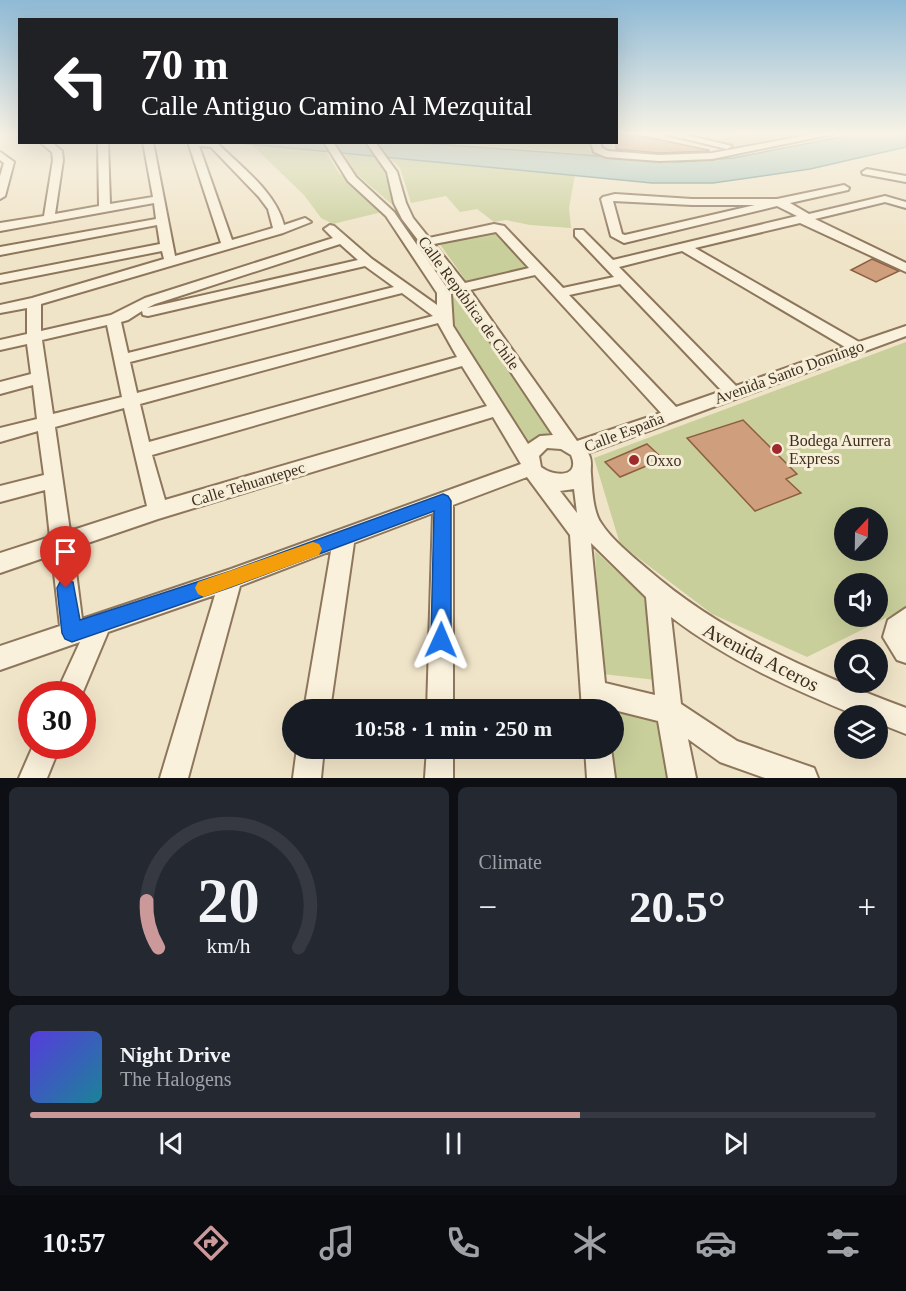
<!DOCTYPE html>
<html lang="en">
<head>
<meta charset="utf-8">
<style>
  body { margin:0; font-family:"Times New Roman",serif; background:#242831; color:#f1f3f6; height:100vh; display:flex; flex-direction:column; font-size:22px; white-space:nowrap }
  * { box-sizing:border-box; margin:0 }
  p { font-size:20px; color:#9ea1a6 }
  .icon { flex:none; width:33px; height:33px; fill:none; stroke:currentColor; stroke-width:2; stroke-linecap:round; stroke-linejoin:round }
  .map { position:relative; height:778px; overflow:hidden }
  .sheet { display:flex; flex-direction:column; gap:9px; padding:9px; background:#0d0f14; flex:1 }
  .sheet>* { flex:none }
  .top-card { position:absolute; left:18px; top:18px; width:600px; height:126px; border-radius:0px; box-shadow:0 6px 24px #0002; background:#202124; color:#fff; overflow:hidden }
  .needle { width:39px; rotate:22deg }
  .buttons { position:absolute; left:834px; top:507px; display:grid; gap:12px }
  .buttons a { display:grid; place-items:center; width:54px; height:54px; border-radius:50%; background:#171b24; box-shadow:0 6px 24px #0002; font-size:30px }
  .speed { position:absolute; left:18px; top:681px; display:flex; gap:12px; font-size:30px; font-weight:700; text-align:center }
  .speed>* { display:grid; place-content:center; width:78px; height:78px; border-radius:50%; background:#171b24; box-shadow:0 6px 24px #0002; line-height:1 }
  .speed .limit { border:9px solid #d22; background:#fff; color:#111 }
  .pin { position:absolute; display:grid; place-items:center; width:51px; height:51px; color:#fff; margin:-62px -26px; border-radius:50% 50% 50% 0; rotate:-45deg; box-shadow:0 0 6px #0007 }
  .pin .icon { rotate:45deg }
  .me { position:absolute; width:66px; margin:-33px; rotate:1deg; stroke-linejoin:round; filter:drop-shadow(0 0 4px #0008) }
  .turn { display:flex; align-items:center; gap:21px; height:126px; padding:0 24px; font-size:27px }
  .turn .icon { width:78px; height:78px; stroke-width:2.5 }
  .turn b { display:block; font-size:42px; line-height:51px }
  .big { font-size:45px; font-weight:700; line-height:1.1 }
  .sheet .card { flex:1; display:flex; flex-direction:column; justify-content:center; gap:9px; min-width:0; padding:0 21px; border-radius:9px; background:#242831 }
  .sheet .dial { align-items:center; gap:0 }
  .dial svg { height:156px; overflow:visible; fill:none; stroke:#363941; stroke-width:7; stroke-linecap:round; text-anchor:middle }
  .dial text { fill:#f1f3f6; stroke:none }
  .song { display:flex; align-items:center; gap:18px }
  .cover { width:72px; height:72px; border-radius:9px; background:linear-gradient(135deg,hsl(250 70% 55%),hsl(190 70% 35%)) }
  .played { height:6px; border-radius:3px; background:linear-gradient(90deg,#cc999b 65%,#363941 65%) }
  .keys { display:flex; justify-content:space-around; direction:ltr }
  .heat { display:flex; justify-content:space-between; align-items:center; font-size:33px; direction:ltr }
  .sheet .tiles { flex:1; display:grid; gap:9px; grid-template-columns:1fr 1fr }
  .card:last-child { grid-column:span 2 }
  .trip { position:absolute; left:282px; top:699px; width:342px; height:60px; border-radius:30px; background:#171b24; box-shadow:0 6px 24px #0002; font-weight:700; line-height:60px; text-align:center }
  .menu { display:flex; height:96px; justify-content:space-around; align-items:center; background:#090b0e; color:#9ea1a6 }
  .menu .icon { width:42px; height:42px }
  .menu .on { color:#cc999b }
  .menu b { font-size:27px; color:#f1f3f6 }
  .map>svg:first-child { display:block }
  .green { fill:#c9cf9b; fill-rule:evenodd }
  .water { fill:#a9c4bc; stroke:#6f938a; stroke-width:1.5 }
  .building { fill:#cf9f7d; stroke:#8d5f41; stroke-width:1.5 }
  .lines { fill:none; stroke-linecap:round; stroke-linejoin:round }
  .minor-casing { stroke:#8d765c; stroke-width:4 }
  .minor { fill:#faf1dc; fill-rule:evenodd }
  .route { fill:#1a73e8; stroke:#114b97; stroke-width:1.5 }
  .slow { fill:#f59e0b }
  .poi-dot { fill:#9e2a2b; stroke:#f7eed8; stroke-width:2 }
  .labels { text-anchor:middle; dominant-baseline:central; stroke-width:6; stroke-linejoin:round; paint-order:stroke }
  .street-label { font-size:16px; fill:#3d2e20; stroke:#f7eed8 }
  .poi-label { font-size:16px; fill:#3d2e20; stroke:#f7eed8; text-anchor:start }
  .near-street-label { font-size:20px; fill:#3d2e20; stroke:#f7eed8 }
</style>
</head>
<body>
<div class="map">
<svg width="906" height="778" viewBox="0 0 906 778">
  <rect width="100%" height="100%" fill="#f0e4c8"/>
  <path class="green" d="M739,134h61l-62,12 -22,-6z
    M454,143h132l4,1 -3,4 10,7z
    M251,144l74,7 14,22 43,39 -49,12 -12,-6 -17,-23z
    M344,153l28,1 11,13 12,40 -41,-35z
    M389,157l186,18 -6,33 2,20 -41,-3 -24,-5 -12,2 -17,-13 -17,3 -14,-16 -35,7 -11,-35z
    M498,231l32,36 -64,14 -27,-38z
    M457,292l52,72 46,70 -27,10 -81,-131 4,-20z
    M906,342v266l-99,49 -95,-43 -92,-70 -26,-86zM844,518h34v32h-34zM844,584h34v32h-34z
    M595,551l49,46 12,83 -54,-6z
    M614,710l45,1 12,67h-56l-3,-29z"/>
  <path class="water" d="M856,134h50v13l-96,22 -97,14h-61l-413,-40h183l257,19 54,-4z"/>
  <path class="building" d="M631,134l78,16v1l-50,2 -43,-4v-14l12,1z
    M872,259l27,12 -23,11 -25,-12z
    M743,420l54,54 -11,5 15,14 -46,18 -68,-73z
    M647,444l16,15 -43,18 -15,-15z"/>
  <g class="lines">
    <defs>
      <path id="minor" d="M665,134h17l50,12 -5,3z
        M814,134h19l-121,25 -53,2 -53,-4 -12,-5 -3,-9 9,-1 2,6 6,3 51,4 53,-2z
        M40,142h11l11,9 1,9 -8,54 44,-8 -1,-64h10l2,62 43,-7 -10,-55h10l22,114 46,-13 -33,-101 29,1c24,24 58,48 67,82l21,-7 6,4 -28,11 -242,71v27l70,-16 34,-17 188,-60 -9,-9 6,-4 4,1 38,33 65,46v-12l-51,-77 -38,-35 -24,-39h9l23,35 38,35 53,76 6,-2 -51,-67 -8,-16 -7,-31 -21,-30h9l22,30 9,31 7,15 16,20 65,-14 10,2 59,62 51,-11 -39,-41v-6h8l30,30 184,-44 -20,-10 -153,37 -13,-7 -10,-37 2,-2 12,-3 77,5h85l67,-14 5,3 -1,2 -58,13 19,11 76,-18 21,6v6l-21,-6 -70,17 91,44v9l-106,-49 -105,25 164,94 47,-16v10l-318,117c5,8 2,14 3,21 1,14 2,38 10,49 11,17 30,32 45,45 76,66 166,105 260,140v26l-28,-11v-7h-20c-66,-27 -131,-56 -187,-99l10,87 56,37 77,27 4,10h-53l-45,-16 -32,-23 8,39h-28l-10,-57 -44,-11h-32l-12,-175 -43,-58 -74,28v205h-26l6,-197 -79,30 -24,167h-26l27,-159 -91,35 -52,192h-28l55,-183 -107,37 -26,62h-26l24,-52 -80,28v-24l60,-20 -8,-71 -52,18v-20l50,-16 -5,-47 -45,12v-16l44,-11 -6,-44 -38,11v-14l37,-9 -4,-34 -33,9v-12l31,-8 -4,-30 -27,6v-10l27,-6v-26l-27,5v-8l32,-7 132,-39 -2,-8 -162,32v-8l160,-31 -3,-19 -157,30v-8l156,-28 -2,-16 -154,28v-8l44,-7 9,-56 -1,-8zM199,146l12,1 48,50 9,12 5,19 -41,12zM613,201l79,4h63l-130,30 -3,-1zM496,232l33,36 -64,15 -31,-39zM340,244l18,16 -211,48 8,-4zM682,251l163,96 -109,39 -117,-119zM365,266l29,21 -266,66 -7,-31 7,-2 14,-9 1,4 5,1zM535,275l126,138 -84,28 -107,-151zM620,284l102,107 -46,16 -107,-112zM402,293l31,23 -296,77 -7,-31zM458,293l95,142 -13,1 -12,8 -75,-118 -2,-32zM438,323l19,34 -308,85 -9,-38zM107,325l15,72 -69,17 -11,-74zM462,366l25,40 -322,94 -13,-45zM124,408l23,98 -77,25 -15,-104zM493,417l28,47 -290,105 -149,50 -9,-71 85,-29zM547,448l14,1 10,6c10,23 -17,22 -30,12l-2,-11zM574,489l3,24 -17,-22zM591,543l55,54 9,98 -50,-12z
        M0,152l14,10 -9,34 -5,3v-23l4,-13 -4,-3z
        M867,169l39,7v6l-43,-8 -1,-2z
        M906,608v55l-9,-3 -14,-23 5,-17z
        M33,746h27l-13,32h-28z
        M297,748h27l-3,30h-28z
        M427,748h26v30h-28z
        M585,748h26l4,30h-28z"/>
    </defs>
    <use href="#minor" class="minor-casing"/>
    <use href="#minor" class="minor"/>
  </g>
  <linearGradient id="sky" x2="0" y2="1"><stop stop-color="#8fbad6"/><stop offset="0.55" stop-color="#f8f3e6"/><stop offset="1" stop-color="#f8f3e6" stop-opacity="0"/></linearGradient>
  <rect width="906" height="243" fill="url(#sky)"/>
  <path class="route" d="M443,494l5,2 3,5v139l-3,7 -7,3 -7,-3 -3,-7 3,-129 -203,76 -159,55 -7,-3 -3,-6 -5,-45 3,-6 6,-2 7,2 7,38 151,-49z"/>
  <path class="slow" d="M313,542l6,2 3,5 -3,6 -115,42 -6,-3 -3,-6 3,-6z"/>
  <g class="poi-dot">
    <circle cx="777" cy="449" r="6"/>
    <circle cx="634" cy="460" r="6"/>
  </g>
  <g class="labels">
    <g class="street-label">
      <text transform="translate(469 303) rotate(54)">Calle República de Chile</text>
      <text transform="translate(789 372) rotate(-20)">Avenida Santo Domingo</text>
      <text transform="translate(624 432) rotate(-21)">Calle España</text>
      <text transform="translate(248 484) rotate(-17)">Calle Tehuantepec</text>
    </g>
    <g class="poi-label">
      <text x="789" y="440">Bodega Aurrera<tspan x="789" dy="18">Express</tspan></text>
      <text x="646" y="460">Oxxo</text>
    </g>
    <g class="near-street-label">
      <text transform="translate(761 657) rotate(27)">Avenida Aceros</text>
    </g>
  </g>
</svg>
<div class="buttons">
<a><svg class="needle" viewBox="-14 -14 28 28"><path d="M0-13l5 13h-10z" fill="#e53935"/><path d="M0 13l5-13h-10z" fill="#9ea1a6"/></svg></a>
<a><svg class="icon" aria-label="sound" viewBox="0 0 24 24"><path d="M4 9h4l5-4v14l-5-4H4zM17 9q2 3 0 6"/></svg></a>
<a><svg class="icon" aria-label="search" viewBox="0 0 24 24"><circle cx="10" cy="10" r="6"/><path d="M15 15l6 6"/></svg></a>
<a><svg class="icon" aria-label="layers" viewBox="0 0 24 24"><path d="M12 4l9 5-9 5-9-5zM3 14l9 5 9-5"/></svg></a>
</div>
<div class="speed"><div class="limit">30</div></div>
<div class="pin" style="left:66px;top:588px;background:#d93025"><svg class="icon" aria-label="arrive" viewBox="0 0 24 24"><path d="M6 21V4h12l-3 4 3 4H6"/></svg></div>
<svg class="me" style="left:441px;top:640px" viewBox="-20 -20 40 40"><path d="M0-17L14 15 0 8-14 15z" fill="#1a73e8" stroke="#fff" stroke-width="4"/></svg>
<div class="trip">10:58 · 1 min · 250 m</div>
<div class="top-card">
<div class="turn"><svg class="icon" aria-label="left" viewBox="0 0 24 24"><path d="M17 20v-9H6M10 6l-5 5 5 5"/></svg><div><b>70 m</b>Calle Antiguo Camino Al Mezquital</div></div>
</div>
</div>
<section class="sheet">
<div class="tiles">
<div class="card dial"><svg viewBox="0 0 100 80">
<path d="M14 69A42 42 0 1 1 86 69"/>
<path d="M14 69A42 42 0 0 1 8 45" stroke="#cc999b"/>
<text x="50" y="56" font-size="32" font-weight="700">20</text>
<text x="50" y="72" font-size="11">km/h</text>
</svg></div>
<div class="card"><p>Climate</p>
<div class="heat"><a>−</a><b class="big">20.5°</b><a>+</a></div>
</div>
<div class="card">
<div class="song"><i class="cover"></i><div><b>Night Drive</b><p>The Halogens</p></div></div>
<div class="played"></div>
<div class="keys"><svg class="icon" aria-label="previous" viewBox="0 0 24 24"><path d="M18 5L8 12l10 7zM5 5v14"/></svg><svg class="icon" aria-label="pause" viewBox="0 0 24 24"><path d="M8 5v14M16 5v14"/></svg><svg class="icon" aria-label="next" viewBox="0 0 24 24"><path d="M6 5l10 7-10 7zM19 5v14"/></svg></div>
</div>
</div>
</section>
<nav class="menu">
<b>10:57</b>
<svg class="icon on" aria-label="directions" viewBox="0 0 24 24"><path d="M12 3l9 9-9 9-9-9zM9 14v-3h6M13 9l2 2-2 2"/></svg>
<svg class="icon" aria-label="music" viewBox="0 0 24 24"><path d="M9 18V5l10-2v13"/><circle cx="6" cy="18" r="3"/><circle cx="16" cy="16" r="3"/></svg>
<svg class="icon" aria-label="phone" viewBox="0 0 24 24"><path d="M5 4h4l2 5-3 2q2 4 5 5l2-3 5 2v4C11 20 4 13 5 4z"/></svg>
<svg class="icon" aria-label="climate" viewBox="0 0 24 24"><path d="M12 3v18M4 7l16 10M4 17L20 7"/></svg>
<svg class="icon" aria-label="car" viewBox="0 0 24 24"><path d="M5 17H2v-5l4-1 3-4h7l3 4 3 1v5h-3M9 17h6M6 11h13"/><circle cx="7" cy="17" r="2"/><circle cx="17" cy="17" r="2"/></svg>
<svg class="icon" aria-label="filters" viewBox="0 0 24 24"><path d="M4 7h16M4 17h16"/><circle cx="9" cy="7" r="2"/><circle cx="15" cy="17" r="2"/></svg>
</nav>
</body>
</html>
